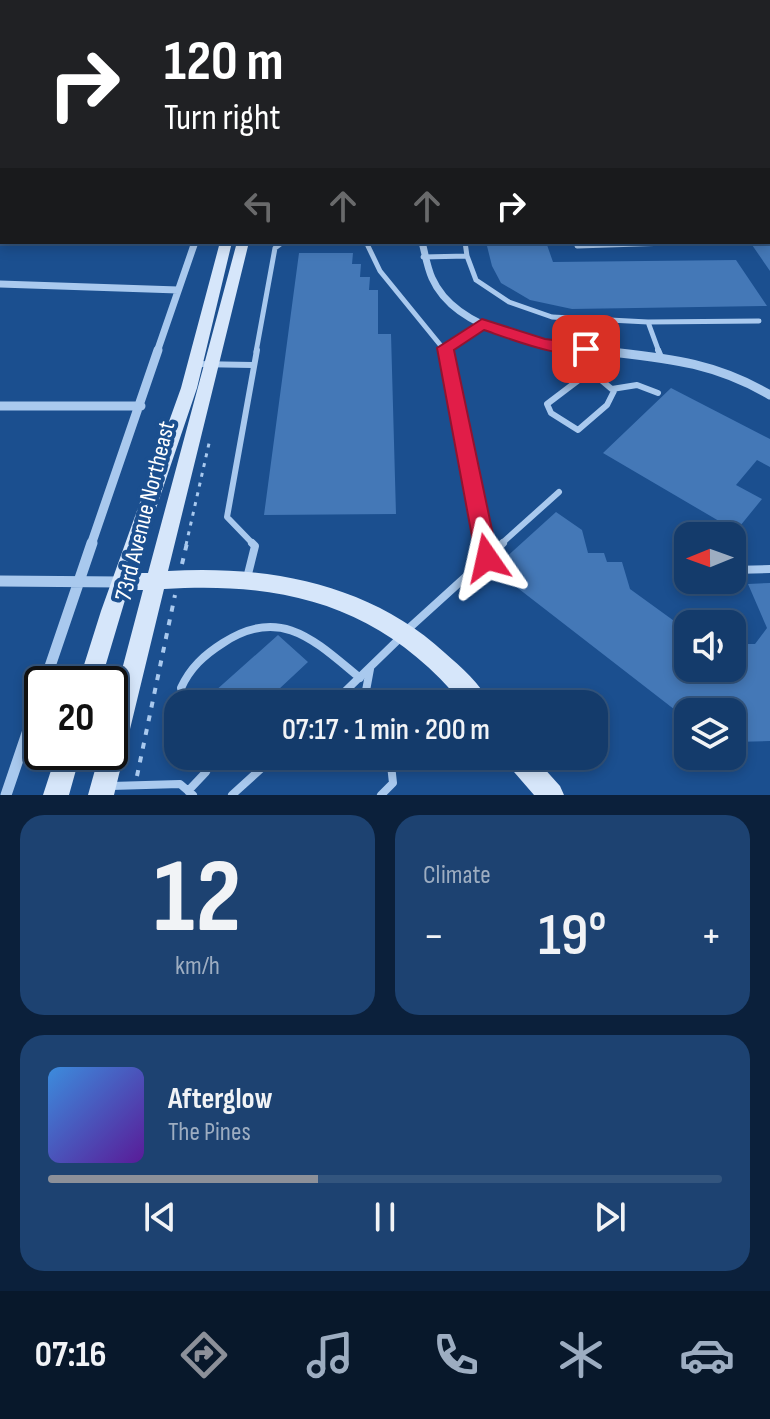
<!DOCTYPE html>
<html lang="en">
<head>
<meta charset="utf-8">
<style>
  body { margin:0; font-family:"Sofia Sans Condensed",sans-serif; background:#1d4271; color:#f1f3f6; height:100vh; display:flex; flex-direction:column; font-size:30px; white-space:nowrap }
  * { box-sizing:border-box; margin:0 }
  p { font-size:26px; color:#9dadc1 }
  .icon { flex:none; width:44px; height:44px; fill:none; stroke:currentColor; stroke-width:2; stroke-linecap:round; stroke-linejoin:round }
  .map { position:relative; height:795px; overflow:hidden }
  .side { display:flex; flex-direction:column; gap:20px; padding:20px; background:#0b203b; flex:1 }
  .side>* { flex:none }
  .banner { position:absolute; left:0px; top:0px; width:770px; height:244px; box-shadow:0 4px 12px #0003,0 0 0 2px #33557e; background:#202124; color:#fff; overflow:hidden }
  .needle { width:52px; rotate:269deg }
  .fabs { position:absolute; left:674px; top:522px; display:grid; gap:16px }
  .fabs a { display:grid; place-items:center; width:72px; height:72px; border-radius:16px; background:#143b6b; box-shadow:0 4px 12px #0003,0 0 0 2px #33557e; font-size:40px }
  .speed { position:absolute; left:24px; top:666px; display:flex; gap:16px; font-size:40px; font-weight:700; text-align:center }
  .speed>* { display:grid; place-content:center; width:104px; height:104px; border-radius:50%; background:#143b6b; box-shadow:0 4px 12px #0003,0 0 0 2px #33557e; line-height:1 }
  .speed .limit { border:4px solid #111; border-radius:12px; background:#fff; color:#111 }
  .pin { position:absolute; display:grid; place-items:center; width:68px; height:68px; color:#fff; margin:-34px; border-radius:16px; box-shadow:0 4px 12px #0006 }
  .me { position:absolute; width:88px; margin:-44px; rotate:349deg; stroke-linejoin:round; filter:drop-shadow(0 0 6px #0008) }
  .turn { display:flex; align-items:center; gap:28px; height:168px; padding:0 32px; font-size:36px }
  .turn .icon { width:104px; height:104px; stroke-width:2.5 }
  .turn b { display:block; font-size:56px; line-height:68px }
  .lanes { display:flex; align-items:center; height:76px; padding:0 32px; background:#0003; justify-content:center; gap:40px; direction:ltr }
  .lanes .off { opacity:.35 }
  .big { font-size:60px; font-weight:600; line-height:1.1 }
  .side .tile { flex:1; display:flex; flex-direction:column; justify-content:center; gap:12px; min-width:0; padding:0 28px; border-radius:24px; background:#1d4271 }
  .side .dial { align-items:center; gap:0 }
  .dial b { font-size:104px; line-height:1 }
  .song { display:flex; align-items:center; gap:24px }
  .cover { width:96px; height:96px; border-radius:12px; background:linear-gradient(135deg,hsl(210 70% 55%),hsl(270 70% 35%)) }
  .played { height:8px; border-radius:4px; background:linear-gradient(90deg,#8c9099 40%,#33557e 40%) }
  .keys { display:flex; justify-content:space-around; direction:ltr }
  .heat { display:flex; justify-content:space-between; align-items:center; font-size:44px; direction:ltr }
  .side .tiles { flex:1; display:grid; gap:20px; grid-template-columns:1fr 1fr }
  .tile:last-child { grid-column:span 2 }
  .trip { position:absolute; left:164px; top:690px; width:444px; height:80px; border-radius:24px; background:#143b6b; box-shadow:0 4px 12px #0003,0 0 0 2px #33557e; font-weight:600; line-height:80px; text-align:center }
  .menu { display:flex; height:128px; justify-content:space-around; align-items:center; background:#08182b; color:#9dadc1 }
  .menu .icon { width:56px; height:56px }
  .menu .current { color:#8c9099 }
  .menu b { font-size:36px; color:#f1f3f6 }
  .map>svg:first-child { display:block }
  .building { fill:#4478b7 }
  .lines { fill:none; stroke-linecap:round; stroke-linejoin:round }
  .path-far1 { stroke:#a9c9ee; stroke-width:3; stroke-dasharray:4 6; stroke-linecap:butt }
  .path { stroke:#a9c9ee; stroke-width:4; stroke-dasharray:6 8; stroke-linecap:butt }
  .lane-far2 { stroke:#a9c9ee; stroke-width:5 }
  .lane-far1 { stroke:#a9c9ee; stroke-width:6 }
  .lane { stroke:#a9c9ee; stroke-width:8 }
  .street-far2 { stroke:#a9c9ee; stroke-width:7 }
  .street-far1 { stroke:#a9c9ee; stroke-width:9 }
  .street { stroke:#a9c9ee; stroke-width:11 }
  .secondary { fill:#d6e6fa; fill-rule:evenodd }
  .route { fill:#e11d48; stroke:#92132f; stroke-width:2 }
  .labels { text-anchor:middle; dominant-baseline:central; stroke-width:8; stroke-linejoin:round; paint-order:stroke }
  .street-label { font-size:24px; fill:#fff; stroke:#1b4f8f }
</style>
</head>
<body>
<div class="map">
<svg width="770" height="795" viewBox="0 0 770 795">
  <rect width="100%" height="100%" fill="#1b4f8f"/>
  <path class="building" d="M486,242h60l7,20 183,-2 31,46 -195,3 -42,-9 -29,-17 -9,-17z
    M750,242h20v29z
    M299,253h54l-1,11h9l-1,13h10l-1,13h9v44h13l5,180 -132,1z
    M671,388l99,51v28l-13,-7 -21,25 26,14 -26,32 -133,-78z
    M556,512l26,18 6,23h16l3,9h15l8,27 58,42v37h44v-24h23l12,-16 -19,-44 22,-1v158l-38,1v-30h-44v8l-195,-151z
    M278,635l30,27 -45,42h-68l16,-15 3,3z"/>
  <g class="lines">
    <path class="path-far1" d="M186,545l24,-106"/>
    <path class="path" d="M182,564l5,-21
      M137,776l38,-181"/>
    <path class="lane-far2" d="M359,242l8,2 13,27 66,81
      M465,242l2,14
      M607,242l1,3 92,-3
      M577,246l31,-1
      M423,257l44,-1 9,24 33,22 43,15 96,5 11,30
      M648,322l111,-1
      M445,348l37,-24
      M586,349l1,3
      M256,352l19,-104 8,-6"/>
    <path class="lane-far1" d="M445,350l39,195
      M586,350l15,30
      M658,350l3,7
      M196,364l56,1
      M580,379l21,1 13,11 -7,14 -29,25 -27,-17 -4,-9z
      M612,389l25,-4 21,8
      M254,545l-27,-28 30,-167
      M500,545l59,-53"/>
    <path class="lane" d="M484,543l3,15
      M732,570l38,-1
      M247,578l8,-32 -3,-3
      M407,630l96,-87
      M187,704l-6,-16c9,-20 23,-33 42,-45 58,-38 92,-2 137,35
      M332,704l68,-66
      M369,704l-4,-8 5,-27
      M111,786l69,-2 13,11
      M188,791l18,-19 7,-16
      M232,795l43,-39
      M381,795l12,-12 -3,-27"/>
    <path class="street-far2" d="M422,242c3,11 5,25 10,36 26,59 125,69 181,74
      M0,284l178,6
      M157,352l38,-110"/>
    <path class="street-far1" d="M594,350c67,8 116,10 176,45
      M0,406h141
      M91,545l67,-195"/>
    <path class="street" d="M0,581l120,1
      M44,684l48,-141
      M6,795l36,-106"/>
    <path class="secondary" d="M220,242h12l-35,146 -63,185h14l89,-331h12l-81,329c100,-6 202,13 277,82 16,14 36,31 45,51h-27c-80,-97 -176,-123 -299,-115l-50,206h-26l12,-43h10v-37l33,-125h-15l-28,94h-22l23,-73 80,-223z
      M57,752h24l-12,43h-26z
      M505,756h28l27,30 4,9h-30l-26,-30z"/>
  </g>
  <path class="route" d="M482,319l63,20 41,5 8,5c-17,17 -89,-12 -110,-19l-30,20 44,208 -3,6 -8,3 -8,-3 -3,-6 -39,-210z"/>
  <g class="labels">
    <g class="street-label">
      <text transform="translate(145 511) rotate(-76)">73rd Avenue Northeast</text>
    </g>
  </g>
</svg>
<div class="fabs">
<a><svg class="needle" viewBox="-14 -14 28 28"><path d="M0-13l5 13h-10z" fill="#e53935"/><path d="M0 13l5-13h-10z" fill="#9dadc1"/></svg></a>
<a><svg class="icon" aria-label="sound" viewBox="0 0 24 24"><path d="M4 9h4l5-4v14l-5-4H4zM17 9q2 3 0 6"/></svg></a>
<a><svg class="icon" aria-label="layers" viewBox="0 0 24 24"><path d="M12 4l9 5-9 5-9-5zM3 14l9 5 9-5"/></svg></a>
</div>
<div class="speed"><div class="limit">20</div></div>
<div class="pin" style="left:586px;top:349px;background:#d93025"><svg class="icon" aria-label="arrive" viewBox="0 0 24 24"><path d="M6 21V4h12l-3 4 3 4H6"/></svg></div>
<svg class="me" style="left:487px;top:558px" viewBox="-20 -20 40 40"><path d="M0-17L14 15 0 8-14 15z" fill="#e11d48" stroke="#fff" stroke-width="4"/></svg>
<div class="trip">07:17 · 1 min · 200 m</div>
<div class="banner">
<div class="turn"><svg class="icon" aria-label="right" viewBox="0 0 24 24"><path d="M7 20v-9h11M14 6l5 5-5 5"/></svg><div><b>120 m</b>Turn right</div></div>
<div class="lanes"><svg class="icon off" aria-label="left" viewBox="0 0 24 24"><path d="M17 20v-9H6M10 6l-5 5 5 5"/></svg><svg class="icon off" aria-label="ahead" viewBox="0 0 24 24"><path d="M12 20V5M6 11l6-6 6 6"/></svg><svg class="icon off" aria-label="ahead" viewBox="0 0 24 24"><path d="M12 20V5M6 11l6-6 6 6"/></svg><svg class="icon" aria-label="right" viewBox="0 0 24 24"><path d="M7 20v-9h11M14 6l5 5-5 5"/></svg></div>
</div>
</div>
<section class="side">
<div class="tiles">
<div class="tile dial"><b>12</b><p>km/h</p></div>
<div class="tile"><p>Climate</p>
<div class="heat"><a>−</a><b class="big">19°</b><a>+</a></div>
</div>
<div class="tile">
<div class="song"><i class="cover"></i><div><b>Afterglow</b><p>The Pines</p></div></div>
<div class="played"></div>
<div class="keys"><svg class="icon" aria-label="previous" viewBox="0 0 24 24"><path d="M18 5L8 12l10 7zM5 5v14"/></svg><svg class="icon" aria-label="pause" viewBox="0 0 24 24"><path d="M8 5v14M16 5v14"/></svg><svg class="icon" aria-label="next" viewBox="0 0 24 24"><path d="M6 5l10 7-10 7zM19 5v14"/></svg></div>
</div>
</div>
</section>
<nav class="menu">
<b>07:16</b>
<svg class="icon current" aria-label="directions" viewBox="0 0 24 24"><path d="M12 3l9 9-9 9-9-9zM9 14v-3h6M13 9l2 2-2 2"/></svg>
<svg class="icon" aria-label="music" viewBox="0 0 24 24"><path d="M9 18V5l10-2v13"/><circle cx="6" cy="18" r="3"/><circle cx="16" cy="16" r="3"/></svg>
<svg class="icon" aria-label="phone" viewBox="0 0 24 24"><path d="M5 4h4l2 5-3 2q2 4 5 5l2-3 5 2v4C11 20 4 13 5 4z"/></svg>
<svg class="icon" aria-label="climate" viewBox="0 0 24 24"><path d="M12 3v18M4 7l16 10M4 17L20 7"/></svg>
<svg class="icon" aria-label="car" viewBox="0 0 24 24"><path d="M5 17H2v-5l4-1 3-4h7l3 4 3 1v5h-3M9 17h6M6 11h13"/><circle cx="7" cy="17" r="2"/><circle cx="17" cy="17" r="2"/></svg>
</nav>
</body>
</html>
